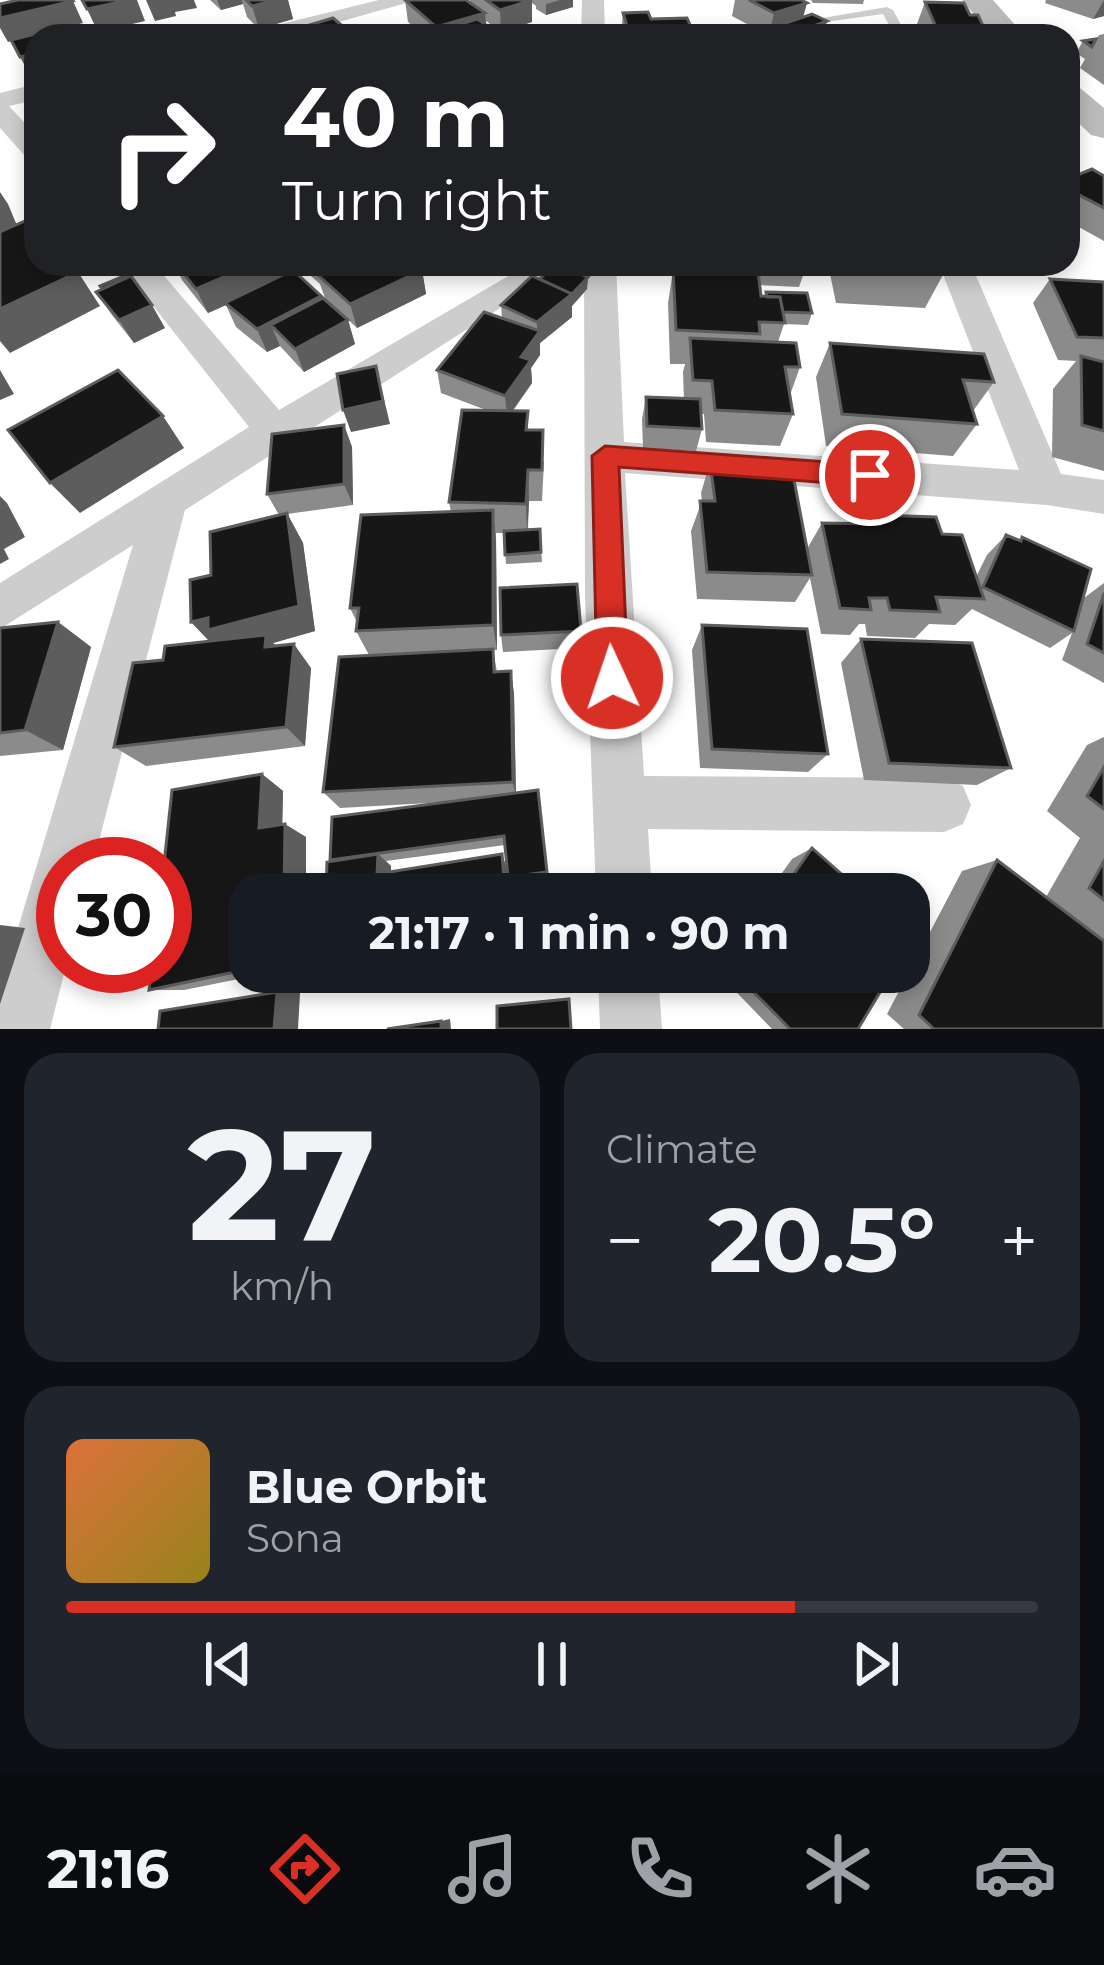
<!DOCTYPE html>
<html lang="en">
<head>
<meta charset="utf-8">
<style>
  body { margin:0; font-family:Montserrat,sans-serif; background:#20242c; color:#f1f3f6; height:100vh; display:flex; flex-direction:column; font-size:45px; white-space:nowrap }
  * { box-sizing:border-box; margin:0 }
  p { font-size:39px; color:#9ea1a6 }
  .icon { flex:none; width:66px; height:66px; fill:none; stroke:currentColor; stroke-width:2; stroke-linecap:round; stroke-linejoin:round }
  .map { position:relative; height:1029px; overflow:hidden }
  .details { display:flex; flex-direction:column; gap:24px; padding:24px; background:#0d0f14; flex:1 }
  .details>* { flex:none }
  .top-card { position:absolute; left:24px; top:24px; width:1056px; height:252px; border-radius:36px; box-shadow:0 6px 18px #0003; background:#202124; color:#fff; overflow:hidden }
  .speed { position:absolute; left:36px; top:837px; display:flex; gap:24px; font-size:60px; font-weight:700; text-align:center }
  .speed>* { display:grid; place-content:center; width:156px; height:156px; border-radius:50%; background:#171b24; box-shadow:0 6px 18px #0003; line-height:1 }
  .speed .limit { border:18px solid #d22; background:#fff; color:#111 }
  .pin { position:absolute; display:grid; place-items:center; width:102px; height:102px; color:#fff; margin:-51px; border:6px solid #fff; border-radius:50%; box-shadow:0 3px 12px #0007 }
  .me { position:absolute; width:132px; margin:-66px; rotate:357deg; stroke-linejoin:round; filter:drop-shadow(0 0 9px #0008) }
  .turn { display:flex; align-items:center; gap:42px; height:252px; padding:0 60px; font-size:54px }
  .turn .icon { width:156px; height:156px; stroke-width:2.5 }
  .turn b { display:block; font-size:84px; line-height:102px }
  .big { font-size:90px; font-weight:700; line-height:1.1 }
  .details .card { flex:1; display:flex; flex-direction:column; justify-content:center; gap:18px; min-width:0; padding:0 42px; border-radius:36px; background:#20242c }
  .details .dial { align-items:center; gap:0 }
  .dial b { font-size:156px; line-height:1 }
  .song { display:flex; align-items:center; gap:36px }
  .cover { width:144px; height:144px; border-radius:18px; background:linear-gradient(135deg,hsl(20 70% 55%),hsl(50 70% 35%)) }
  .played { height:12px; border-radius:6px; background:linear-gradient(90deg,#d93025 75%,#363941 75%) }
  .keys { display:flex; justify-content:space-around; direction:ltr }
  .heat { display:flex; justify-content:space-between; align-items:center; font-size:66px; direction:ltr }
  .details .tiles { flex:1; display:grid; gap:24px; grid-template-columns:1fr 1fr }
  .card:last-child { grid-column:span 2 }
  .trip { position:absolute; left:228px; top:873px; width:702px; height:120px; border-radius:36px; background:#171b24; box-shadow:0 6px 18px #0003; font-weight:700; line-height:120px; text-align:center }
  .tabs { display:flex; height:192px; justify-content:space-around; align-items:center; background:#090b0e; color:#9ea1a6 }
  .tabs .icon { width:84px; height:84px }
  .tabs .current { color:#d93025 }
  .tabs b { font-size:54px; color:#f1f3f6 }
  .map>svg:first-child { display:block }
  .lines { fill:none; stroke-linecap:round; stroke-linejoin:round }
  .lane { fill:#cdcdcd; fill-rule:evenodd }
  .street { fill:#cdcdcd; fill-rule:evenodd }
  .secondary { fill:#bababa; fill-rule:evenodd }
  .wall { fill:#8b8b8b }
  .shaded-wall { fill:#5d5d5d }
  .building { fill:#171717; stroke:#5d5d5d; stroke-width:3 }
  .route { fill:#d93025; stroke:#8d1f18; stroke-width:3 }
</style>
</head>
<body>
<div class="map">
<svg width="1104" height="1029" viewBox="0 0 1104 1029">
  <rect width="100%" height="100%" fill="#fff"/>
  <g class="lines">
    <path class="lane" d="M887,7l6,3 14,26h-12l-12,-22 -72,10 -6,-3z"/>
    <path class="street" d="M379,0h38l-128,36h-40l4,-5z
      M582,0h22l1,36h-24z
      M36,84v16l-27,6 27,29v24l-10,-2 -26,-29v-35z
      M120,264h34l125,146 250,-146h40l-384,246 -92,354h-30l3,102 -16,63h-50v-41l133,-443 -133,84v-46l249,-156z
      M584,264h32l8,178 395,28 -80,-206h32l90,210 43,6v34l-57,-9 -422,-32 19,303 300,2 19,8 8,19 -8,19 -19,8 -296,-3 4,65h-56l-11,-299z
      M598,972h60l4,57h-62z"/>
    <path class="secondary" d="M962,0h31l32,36h-33z
      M1068,85l12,3 24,20v30l-13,-3 -23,-22z"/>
  </g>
  <path class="wall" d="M210,0h78l5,19 -34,10 -12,-12 -4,-13 -22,6z
    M405,0l65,3v-3h103v7l-27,8 -10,-6v-3l-4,-3v19l-31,10 -15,-11v4l17,11h-79l-16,-14z
    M735,0h66l2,17 21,16 -10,3h-39l1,-2 -7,2 -37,-20z
    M811,0h53l-1,4 -50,-1z
    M1046,0h58v16l-11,3 -48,-16z
    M925,2l45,13 13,11 -4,10h-57l-5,-12z
    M623,13l28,6 44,17 -74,-1z
    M1104,34v51l-24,-17 5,-9 -9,-6 7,-12 13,-1 3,-5z
    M1104,176v65l-36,-20v-42z
    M174,264h106l3,11 39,23 26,22 7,24 -51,28 -24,-26 -13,6 -31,-25 -10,-22 -18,8 -26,-33z
    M300,264h114l8,6 4,24 -69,34 -32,-30 -5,-14 -18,-16z
    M674,264h133l-8,23 -40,-2 2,11h3l2,-4 46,21 -4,12 -24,-1 -6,18 22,25 -10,28 3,19 -13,32 -74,-4 -2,-28h-3l1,15 -6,22 -53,-3 -1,-29 4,-22 38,2 -1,-27 2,-8h-15l-2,-61z
    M828,264h113l3,9 -19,35 -89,-5z
    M984,264h59l-6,9 -49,1z
    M588,277l-1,12 -15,17v11l-32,26v12l-9,13 1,15 -19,28h15v19l16,32 -2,39h-13l-1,29 12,-1 2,33 -36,2 -2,-31h-8l1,117h-4l4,22 14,-1 3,23 2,99 22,-3 9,89 -37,5 -2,-7 -3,-32 -119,16 5,5v6l111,-18 4,12 2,28 -176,-33 115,-59 -107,6 -17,-16 46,-137 -13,-24 1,-9 -7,-14 101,-96 -2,-10 37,-92 -45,-17 -4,-23 65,-52 -1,-13 39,-26z
    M1050,279l54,3v189l-52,-14 1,-68 23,-28 -18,-1 -25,-57z
    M102,289l63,39 -31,15 -22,-28 -16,-23z
    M830,343l164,39 -21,29 4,13 -24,32 -127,-10 -10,-69z
    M344,425l8,22 1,58 -66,9 16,29 12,88 -42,12 38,25 -6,78 -159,20 -32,-19 49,-87 47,-18 -19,-20 20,-47 68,-60 -12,-21z
    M710,462l97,87 15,-26 50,1 6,-9 64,19 34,43 11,-22 19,-20 13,6 3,-4 62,61 20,-15v100l-42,-23 10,-27 -22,15 -78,-39 -17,16 -26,-1 -14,14 -48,-2 -2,-12h-6l-9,11 -29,-1 -11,-56 -15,24 -98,-3 -6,-68 11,-30 -1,-8z
    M58,622l33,25 -28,103 -63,6v-128z
    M702,625l126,129 -20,18 -108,-4 -8,-118z
    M581,631l-2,17 -76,4 -2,-17z
    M861,639l150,129 -34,17 -113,-5 -23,-117z
    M1104,737v292h-200l-17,-15 75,-143 35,-11 49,37 34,-59 -33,-27 40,-66z
    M262,774l21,17 -1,33 24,13v57h-57v78h24l-89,18h-35z
    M812,848l52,46h-97l25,-35z
    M323,972h172l-95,15 -14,-1v-3l-44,7 -20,-1z
    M717,972h175l-34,57h-86z"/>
  <path class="shaded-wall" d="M130,0h7l8,21 -47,11 -11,-23z
    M146,0h48l3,8 -22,4 1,4 -21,5z
    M217,0h25l1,4 -22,6z
    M277,0h11l5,19 -34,10 -7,-23z
    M532,0v22l-31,10 -1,-22z
    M560,0h13v7l-27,8v-11z
    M1104,0v16l-11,3z
    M73,1l10,22 -75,19 -8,-14v-10z
    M807,3l-6,22 -24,1 -1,8 -7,2 5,-23z
    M485,13l2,23 -48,-5 1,5h-3l-1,-9z
    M827,21l-3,12 -10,3h-23l1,-2z
    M36,53v26l-3,1 -13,-23z
    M0,192l8,12 10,24 -18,4z
    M254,264h26l5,15 -77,34 -12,-24z
    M316,264h50l-46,13z
    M422,270l4,24 -69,34 -7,-24z
    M78,272l22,34 -90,47 -10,-12v-32z
    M588,277l-1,12 -15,17v11l-32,26v12l-9,13 1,15 -25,35 -2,-22 16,-39 16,-22v-13z
    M321,296l8,23 -58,6 9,21 -13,6 -10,-23z
    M152,305l13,23 -31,15 -15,-23z
    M348,320l7,24 -51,28 -9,-23z
    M376,366l14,58 -39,8 -8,-22z
    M0,370l14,24 -14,6z
    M163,416l21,32 -104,65 -30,-30z
    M344,425l8,22 1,58 -9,-21z
    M528,470l1,31 -2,33 -1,-30z
    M0,496l7,7 18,34 -21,12 5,10 -9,5z
    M493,510l3,30 1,110 -4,-25z
    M287,513l16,30 12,88 -42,12 13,17 -71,-13 -24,-25z
    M58,622l33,25 -28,103 -38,-20z
    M294,644l17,24 -6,78 -19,-19z
    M511,671l3,23 2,104 -3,-16z
    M262,774l21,17 -1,50 -23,-13z
    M285,824l21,13v57h-22z
    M378,854l13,12v18l-14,-10z
    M502,854l4,12 2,28h-3z
    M0,925l25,3 -25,76z
    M277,992l23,1 -2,36h-24z
    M450,1019l1,10h-10v-8z"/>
  <path class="building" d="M18,0h54l1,1 -73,17v-14z
    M82,0h48l-43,9z
    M246,0h31l-25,6z
    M405,0h61l19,13 -49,14z
    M486,0h46l-32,10z
    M749,0h52l6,3 -33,10z
    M925,2l39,1 6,12h8l5,11h-12l2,5 -36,-2z
    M648,12l3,7 36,-1 8,18h-65l-7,-23z
    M812,14l15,7 -35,13 -15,-8z
    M333,18l20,17 -71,1 7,-5z
    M477,19l26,17h-57l-7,-5z
    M64,27l6,9h-34v17l-16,4 -9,-17z
    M1096,39l-4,8 -9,-6z
    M1092,169l12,7v32l-36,-19v-10z
    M25,221l11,11v32h33l9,8 -78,37v-77z
    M176,264h78l-58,25z
    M338,264h76l8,6 -72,34 -33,-30z
    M554,264h1l33,13 -16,17 -32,-15z
    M694,264h56l1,7 -56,-2z
    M850,264h91l3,9 -93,-5z
    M673,268l85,4 3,24 19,1 5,26 -26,-1 1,12 -84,-4z
    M293,270l28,26 -64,33 -32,-26z
    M124,276l2,2 -24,11 -2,-3z
    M131,276l21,29 -33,15 -23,-28z
    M532,276l40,18 -35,28 -36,-17z
    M1050,279l54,3v56l-27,-1z
    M766,292l41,1 5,20 -29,-1 -3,-15h-13z
    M323,298l25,22 -53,29 -24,-24z
    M484,312l56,19 -19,26 10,3 -26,36 -68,-26z
    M690,338l106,5 4,24h-15l8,47 -78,-4 -3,-29 -19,-1z
    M830,343l154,11 10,28 -31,-2 14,44 -135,-10z
    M1081,356l23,6v69l-22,-6z
    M376,366l7,35 -40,9 -6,-36z
    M118,370l45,46 -113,67 -42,-53z
    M646,397l54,2 2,30 -55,-3z
    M462,410l66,1 -2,19h17l-1,40h-14l-2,34 -77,-2z
    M344,425v59l-77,10 5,-60z
    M710,462l81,2 21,111 -105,-3 -7,-71h15z
    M493,510v115l-137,6 3,-23h-9l11,-93z
    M287,513l12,93 -91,24v-12l-17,4 -1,-42 21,-5 -1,-43z
    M878,515l58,2 6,17 20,1 22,64 -48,-2 4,15 -50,-2 -3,-12h-18l2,12 -31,-2 -18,-85 58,1z
    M540,529l1,23 -36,3 -1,-24z
    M1006,535l15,6 1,-4 69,32 -17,62 -91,-44z
    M577,584l4,47 -80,4 -1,-47z
    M1104,593v60l-17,-9z
    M58,622l-33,108 -25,3v-105z
    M702,625l105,4 21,125 -116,-5z
    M266,635l-1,12 29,-3 -8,83 -172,20 19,-84 30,-3 2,-14z
    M861,639l111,4 39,125 -122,-5z
    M493,649l1,23 17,-1 2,111 -190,10 16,-135z
    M1104,767v42l-17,-13z
    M262,774l-3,54 26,-4 -1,70h-35v75l-100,21 3,-24h13l-1,-102 8,-74z
    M538,790l9,82 -39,5 -4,-41 -174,24 2,-43z
    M812,848l52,46h-84z
    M378,854l-1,20 125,-20 3,40h-179l1,-32z
    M997,860l107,81v88h-170l-15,-14z
    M1104,861v39l-15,-12z
    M323,972h151l-88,14 1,-7 -65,10z
    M734,972h158l-34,57h-68z
    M277,992l-3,37h-116l2,-18z
    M569,999l2,30h-74v-23z
    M441,1021v8h-54z"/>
  <path class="route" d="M605,446l265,19 13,10 -13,11 -251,-19 9,211 -5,10 -11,5 -11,-5 -4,-10 -5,-222z"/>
</svg>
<div class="speed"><div class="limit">30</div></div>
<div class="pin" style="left:870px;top:475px;background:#d93025"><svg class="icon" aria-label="arrive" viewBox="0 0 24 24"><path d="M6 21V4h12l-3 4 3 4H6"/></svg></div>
<svg class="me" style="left:612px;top:678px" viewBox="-20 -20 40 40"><circle r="17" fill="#d93025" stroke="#fff" stroke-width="3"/><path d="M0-11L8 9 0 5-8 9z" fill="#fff"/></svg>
<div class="trip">21:17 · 1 min · 90 m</div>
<div class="top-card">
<div class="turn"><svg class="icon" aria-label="right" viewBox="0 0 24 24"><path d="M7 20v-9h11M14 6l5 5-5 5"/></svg><div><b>40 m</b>Turn right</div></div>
</div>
</div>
<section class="details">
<div class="tiles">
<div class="card dial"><b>27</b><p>km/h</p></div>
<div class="card"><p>Climate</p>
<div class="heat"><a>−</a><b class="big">20.5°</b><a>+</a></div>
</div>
<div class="card">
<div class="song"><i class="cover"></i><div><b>Blue Orbit</b><p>Sona</p></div></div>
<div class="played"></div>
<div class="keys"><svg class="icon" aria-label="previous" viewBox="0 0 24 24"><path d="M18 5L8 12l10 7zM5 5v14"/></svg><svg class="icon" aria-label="pause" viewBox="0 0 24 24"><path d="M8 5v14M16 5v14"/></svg><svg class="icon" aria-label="next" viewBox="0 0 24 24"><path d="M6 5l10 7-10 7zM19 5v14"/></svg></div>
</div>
</div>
</section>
<nav class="tabs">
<b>21:16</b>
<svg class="icon current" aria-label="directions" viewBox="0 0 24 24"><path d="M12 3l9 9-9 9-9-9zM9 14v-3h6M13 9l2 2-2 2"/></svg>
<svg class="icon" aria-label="music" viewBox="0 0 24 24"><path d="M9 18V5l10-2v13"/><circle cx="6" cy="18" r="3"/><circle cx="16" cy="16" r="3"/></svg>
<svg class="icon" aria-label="phone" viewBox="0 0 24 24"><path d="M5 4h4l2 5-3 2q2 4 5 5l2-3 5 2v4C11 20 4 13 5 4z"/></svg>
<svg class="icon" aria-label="climate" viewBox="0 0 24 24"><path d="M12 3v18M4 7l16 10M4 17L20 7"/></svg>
<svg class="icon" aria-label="car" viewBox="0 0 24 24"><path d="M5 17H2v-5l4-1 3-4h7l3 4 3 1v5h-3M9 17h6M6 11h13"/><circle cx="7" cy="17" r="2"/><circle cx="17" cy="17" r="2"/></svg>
</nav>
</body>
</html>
